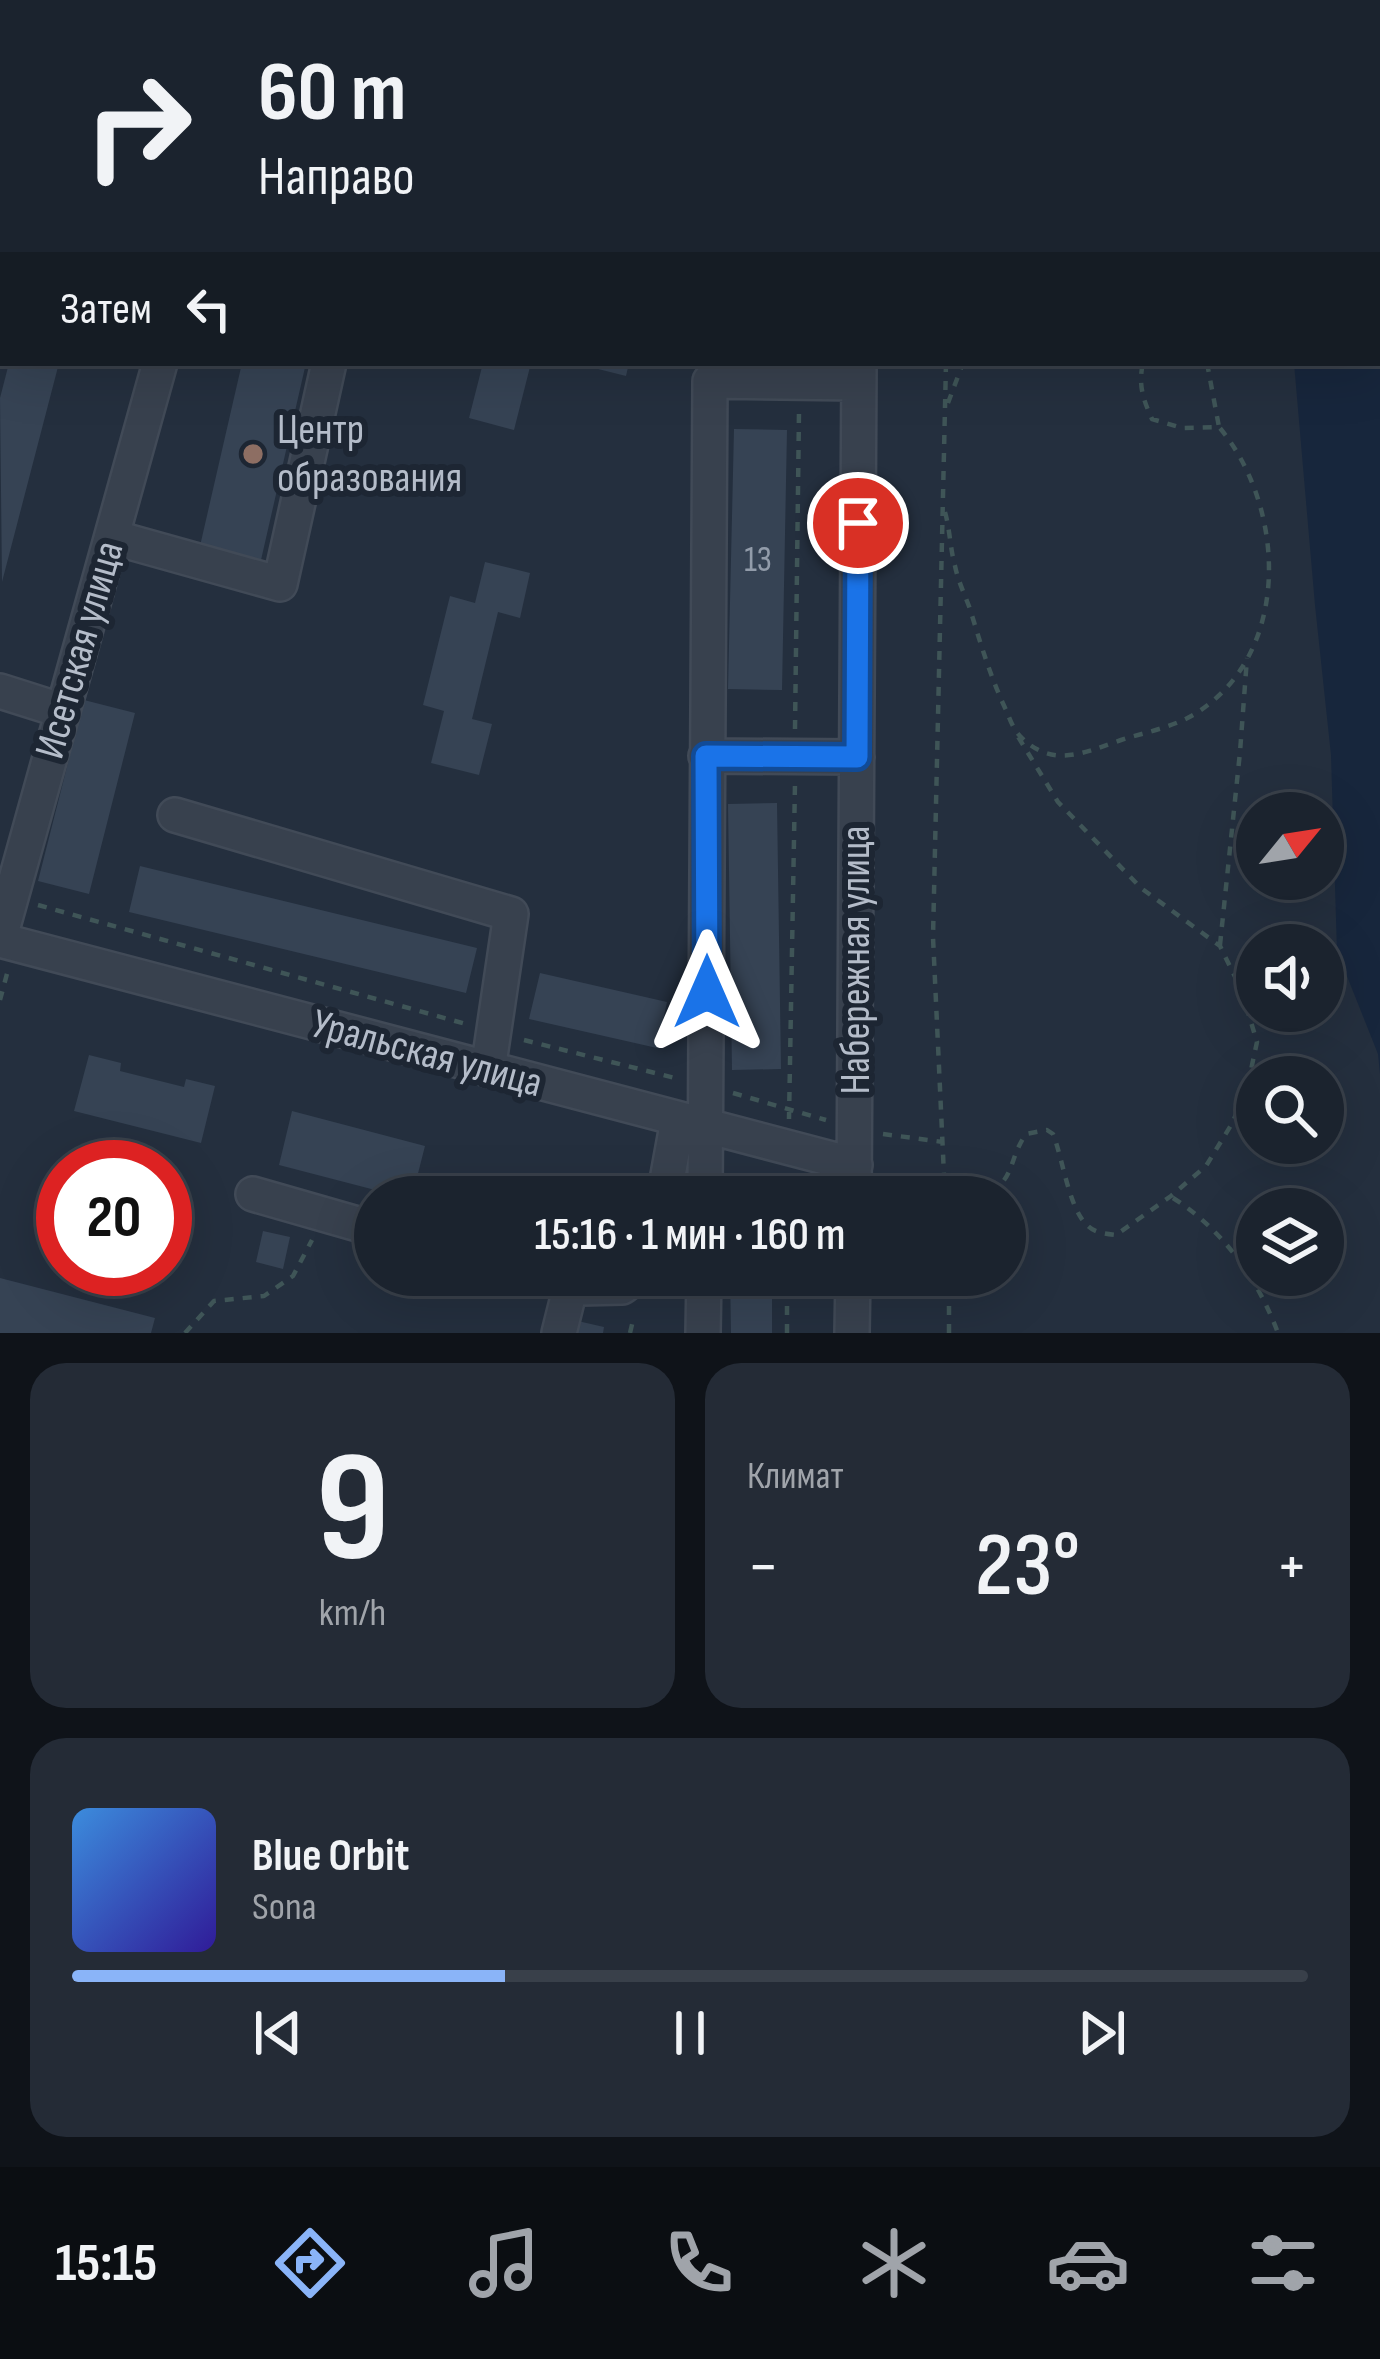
<!DOCTYPE html>
<html lang="ru">
<head>
<meta charset="utf-8">
<style>
  body { margin:0; font-family:"Sofia Sans Condensed",sans-serif; background:#242b36; color:#f1f3f6; height:100vh; display:flex; flex-direction:column; font-size:45px; white-space:nowrap }
  * { box-sizing:border-box; margin:0 }
  p { font-size:39px; color:#a0a4aa }
  .icon { flex:none; width:66px; height:66px; fill:none; stroke:currentColor; stroke-width:2; stroke-linecap:round; stroke-linejoin:round }
  .map { position:relative; height:1333px; overflow:hidden }
  .sheet { display:flex; flex-direction:column; gap:30px; padding:30px; background:#0f1319; flex:1 }
  .sheet>* { flex:none }
  .guide { position:absolute; left:0px; top:0px; width:1380px; height:366px; box-shadow:0 12px 48px #0002,0 0 0 3px #39404a; background:#1b232e; color:#f1f3f6; overflow:hidden }
  .needle { width:78px; rotate:60deg }
  .tools { position:absolute; left:1236px; top:792px; display:grid; gap:24px }
  .tools a { display:grid; place-items:center; width:108px; height:108px; border-radius:50%; background:#1b232e; box-shadow:0 12px 48px #0002,0 0 0 3px #39404a; font-size:60px }
  .speed { position:absolute; left:36px; top:1140px; display:flex; gap:24px; font-size:60px; font-weight:700; text-align:center }
  .speed>* { display:grid; place-content:center; width:156px; height:156px; border-radius:50%; background:#1b232e; box-shadow:0 12px 48px #0002,0 0 0 3px #39404a; line-height:1 }
  .speed .limit { border:18px solid #d22; background:#fff; color:#111 }
  .pin { position:absolute; display:grid; place-items:center; width:102px; height:102px; color:#fff; margin:-51px; border:6px solid #fff; border-radius:50%; box-shadow:0 3px 12px #0007 }
  .me { position:absolute; width:132px; margin:-66px; rotate:0deg; stroke-linejoin:round; filter:drop-shadow(0 0 9px #0008) }
  .turn { display:flex; align-items:center; gap:42px; height:252px; padding:0 60px; font-size:54px }
  .turn .icon { width:156px; height:156px; stroke-width:2.5 }
  .turn b { display:block; font-size:84px; line-height:102px }
  .then { display:flex; align-items:center; height:114px; padding:0 60px; background:#0003; gap:24px; font-size:45px }
  .big { font-size:90px; font-weight:600; line-height:1.1 }
  .sheet .widget { flex:1; display:flex; flex-direction:column; justify-content:center; gap:18px; min-width:0; padding:0 42px; border-radius:36px; background:#242b36 }
  .sheet .dial { align-items:center; gap:0 }
  .dial b { font-size:156px; line-height:1 }
  .song { display:flex; align-items:center; gap:36px }
  .cover { width:144px; height:144px; border-radius:18px; background:linear-gradient(135deg,hsl(210 70% 55%),hsl(250 70% 35%)) }
  .played { height:12px; border-radius:6px; background:linear-gradient(90deg,#8ab4f8 35%,#39404a 35%) }
  .keys { display:flex; justify-content:space-around; direction:ltr }
  .heat { display:flex; justify-content:space-between; align-items:center; font-size:66px; direction:ltr }
  .sheet .tiles { flex:1; display:grid; gap:30px; grid-template-columns:1fr 1fr }
  .widget:last-child { grid-column:span 2 }
  .trip { position:absolute; left:354px; top:1176px; width:672px; height:120px; border-radius:60px; background:#1b232e; box-shadow:0 12px 48px #0002,0 0 0 3px #39404a; font-weight:600; line-height:120px; text-align:center }
  .dock { display:flex; height:192px; justify-content:space-around; align-items:center; background:#0b0e12; color:#a0a4aa }
  .dock .icon { width:84px; height:84px }
  .dock .current { color:#8ab4f8 }
  .dock b { font-size:54px; color:#f1f3f6 }
  .map>svg:first-child { display:block }
  .water { fill:#17263c }
  .building { fill:#364354 }
  .lines { fill:none; stroke-linecap:round; stroke-linejoin:round }
  .minor-casing { stroke:#414a57; stroke-width:38 }
  .path { stroke:#3f5557; stroke-width:4.5; stroke-dasharray:9 9; stroke-linecap:butt }
  .minor { stroke:#38414e; stroke-width:33 }
  .route-casing { stroke:#114b97; stroke-width:30 }
  .route { stroke:#1a73e8; stroke-width:21 }
  .education-dot { fill:#8d6e63; stroke:#1d2633; stroke-width:4.5 }
  .labels { text-anchor:middle; dominant-baseline:central; stroke-width:12; stroke-linejoin:round; paint-order:stroke }
  .number-label { font-size:36px; fill:#929caa }
  .poi-label { font-size:42px; fill:#b4bcc9; stroke:#1d2633; text-anchor:start }
  .street-label { font-size:42px; fill:#b4bcc9; stroke:#1d2633 }
</style>
</head>
<body>
<div class="map">
<svg width="1380" height="1333" viewBox="0 0 1380 1333">
  <rect width="100%" height="100%" fill="#242f3e"/>
  <path class="water" d="M1295,0h85v1074l-2,-20 -41,-103 -6,-196 -16,-150 -21,-242h83v-360h-83z"/>
  <path class="building" d="M9,363h50l-57,219 -2,-184z
    M242,363h64l-45,197 -61,-14z
    M483,363h48l-17,67 -45,-12z
    M599,363h30l-3,13 -28,-7z
    M734,429l53,1 -5,260 -54,-1z
    M485,562l45,11 -10,45 -22,-6 -26,107 20,5 -13,51 -48,-12 13,-52 -21,-6 27,-109 25,7z
    M84,700l51,13 -46,181 -51,-13z
    M777,803l4,266 -49,1 -4,-266z
    M140,866l337,82 -11,45 -337,-81z
    M540,973l127,29 -10,46 -128,-29z
    M89,1055l32,8 -1,8 64,16 2,-8 29,7 -14,57 -127,-32z
    M292,1111l133,35 -13,51h-10l-123,-32z
    M505,1177l71,18v2h-76z
    M263,1231l27,6 -7,32 -27,-7z
    M730,1275h42v58h-41z
    M0,1278l155,40 -4,15h-151z
    M569,1319l35,8 -1,6h-38z"/>
  <g class="lines">
    <defs>
      <path id="minor" d="M860,0l1,3
        M15,3v-3
        M106,3l1,-3
        M260,3v-3
        M408,3l4,-3
        M692,3l1,-3
        M0,45h3
        M0,173l3,1
        M0,306l3,-10
        M112,537l168,47 49,-221
        M0,691l63,20
        M706,756l151,1
        M175,815l336,99 -23,156
        M0,937l160,-574
        M0,940l855,225
        M253,1194l122,35
        M664,1197l14,-77
        M705,1197l5,-816 148,2
        M854,1197l5,-832
        M537,1275l44,13 41,-1 16,-12
        M559,1333l12,-48
        M703,1333l1,-58
        M852,1333l1,-58"/>
    </defs>
    <use href="#minor" class="minor-casing"/>
    <path class="path" d="M1234,0v3
      M805,3v-3
      M910,3l1,-3
      M953,3v-3
      M1078,3v-3
      M1144,3l1,-3
      M946,363l-13,574 12,260h2
      M1207,363l12,64
      M948,403l15,-40
      M945,512c5,18 5,36 10,54 3,15 10,29 15,43 11,36 21,70 37,103 3,8 7,18 13,24 32,33 63,17 101,4 25,-8 54,-13 77,-28 95,-62 87,-207 21,-285l-37,1 -30,-9c-9,-20 -14,-34 -9,-56
      M795,729l4,-318
      M38,905l428,119
      M1220,945l20,-193 7,-94
      M0,1000l8,-30
      M524,1040l151,38
      M733,1093l93,27
      M789,1119l6,-336
      M883,1134l60,8
      M788,1197v-18
      M973,1197c44,-9 33,-35 53,-63l21,-4 6,4c10,25 16,76 35,92 7,7 19,8 28,9l55,-39 35,-30 27,-44 16,-43 8,-37 -16,-53 -21,-43 -79,-58 -83,-86 -41,-67
      M1173,1198c49,31 85,81 105,135
      M185,1333l29,-32 50,-5 29,-20 19,-36
      M630,1333l4,-17
      M787,1333v-58
      M949,1333v-58"/>
    <use href="#minor" class="minor"/>
  </g>
  <g class="lines">
    <defs>
      <path id="route" d="M707,992l-1,-236 151,1 1,-234"/>
    </defs>
    <use href="#route" class="route-casing"/>
    <use href="#route" class="route"/>
  </g>
  <circle class="education-dot" cx="253" cy="454" r="12"/>
  <g class="labels">
    <g class="number-label">
      <text x="758" y="560">13</text>
    </g>
    <g class="poi-label">
      <text x="277" y="430">Центр<tspan x="277" dy="48">образования</tspan></text>
    </g>
    <g class="street-label">
      <text transform="translate(80 650) rotate(-74)">Исетская улица</text>
      <text transform="translate(856 960) rotate(-90)">Набережная улица</text>
      <text transform="translate(427 1054) rotate(15)">Уральская улица</text>
    </g>
  </g>
</svg>
<div class="tools">
<a><svg class="needle" viewBox="-14 -14 28 28"><path d="M0-13l5 13h-10z" fill="#e53935"/><path d="M0 13l5-13h-10z" fill="#a0a4aa"/></svg></a>
<a><svg class="icon" aria-label="sound" viewBox="0 0 24 24"><path d="M4 9h4l5-4v14l-5-4H4zM17 9q2 3 0 6"/></svg></a>
<a><svg class="icon" aria-label="search" viewBox="0 0 24 24"><circle cx="10" cy="10" r="6"/><path d="M15 15l6 6"/></svg></a>
<a><svg class="icon" aria-label="layers" viewBox="0 0 24 24"><path d="M12 4l9 5-9 5-9-5zM3 14l9 5 9-5"/></svg></a>
</div>
<div class="speed"><div class="limit">20</div></div>
<div class="pin" style="left:858px;top:523px;background:#d93025"><svg class="icon" aria-label="arrive" viewBox="0 0 24 24"><path d="M6 21V4h12l-3 4 3 4H6"/></svg></div>
<svg class="me" style="left:707px;top:992px" viewBox="-20 -20 40 40"><path d="M0-17L14 15 0 8-14 15z" fill="#1a73e8" stroke="#fff" stroke-width="4"/></svg>
<div class="trip">15:16 · 1 мин · 160 m</div>
<div class="guide">
<div class="turn"><svg class="icon" aria-label="right" viewBox="0 0 24 24"><path d="M7 20v-9h11M14 6l5 5-5 5"/></svg><div><b>60 m</b>Направо</div></div>
<div class="then">Затем<svg class="icon" aria-label="left" viewBox="0 0 24 24"><path d="M17 20v-9H6M10 6l-5 5 5 5"/></svg></div>
</div>
</div>
<section class="sheet">
<div class="tiles">
<div class="widget dial"><b>9</b><p>km/h</p></div>
<div class="widget"><p>Климат</p>
<div class="heat"><a>−</a><b class="big">23°</b><a>+</a></div>
</div>
<div class="widget">
<div class="song"><i class="cover"></i><div><b>Blue Orbit</b><p>Sona</p></div></div>
<div class="played"></div>
<div class="keys"><svg class="icon" aria-label="previous" viewBox="0 0 24 24"><path d="M18 5L8 12l10 7zM5 5v14"/></svg><svg class="icon" aria-label="pause" viewBox="0 0 24 24"><path d="M8 5v14M16 5v14"/></svg><svg class="icon" aria-label="next" viewBox="0 0 24 24"><path d="M6 5l10 7-10 7zM19 5v14"/></svg></div>
</div>
</div>
</section>
<nav class="dock">
<b>15:15</b>
<svg class="icon current" aria-label="directions" viewBox="0 0 24 24"><path d="M12 3l9 9-9 9-9-9zM9 14v-3h6M13 9l2 2-2 2"/></svg>
<svg class="icon" aria-label="music" viewBox="0 0 24 24"><path d="M9 18V5l10-2v13"/><circle cx="6" cy="18" r="3"/><circle cx="16" cy="16" r="3"/></svg>
<svg class="icon" aria-label="phone" viewBox="0 0 24 24"><path d="M5 4h4l2 5-3 2q2 4 5 5l2-3 5 2v4C11 20 4 13 5 4z"/></svg>
<svg class="icon" aria-label="climate" viewBox="0 0 24 24"><path d="M12 3v18M4 7l16 10M4 17L20 7"/></svg>
<svg class="icon" aria-label="car" viewBox="0 0 24 24"><path d="M5 17H2v-5l4-1 3-4h7l3 4 3 1v5h-3M9 17h6M6 11h13"/><circle cx="7" cy="17" r="2"/><circle cx="17" cy="17" r="2"/></svg>
<svg class="icon" aria-label="filters" viewBox="0 0 24 24"><path d="M4 7h16M4 17h16"/><circle cx="9" cy="7" r="2"/><circle cx="15" cy="17" r="2"/></svg>
</nav>
</body>
</html>
